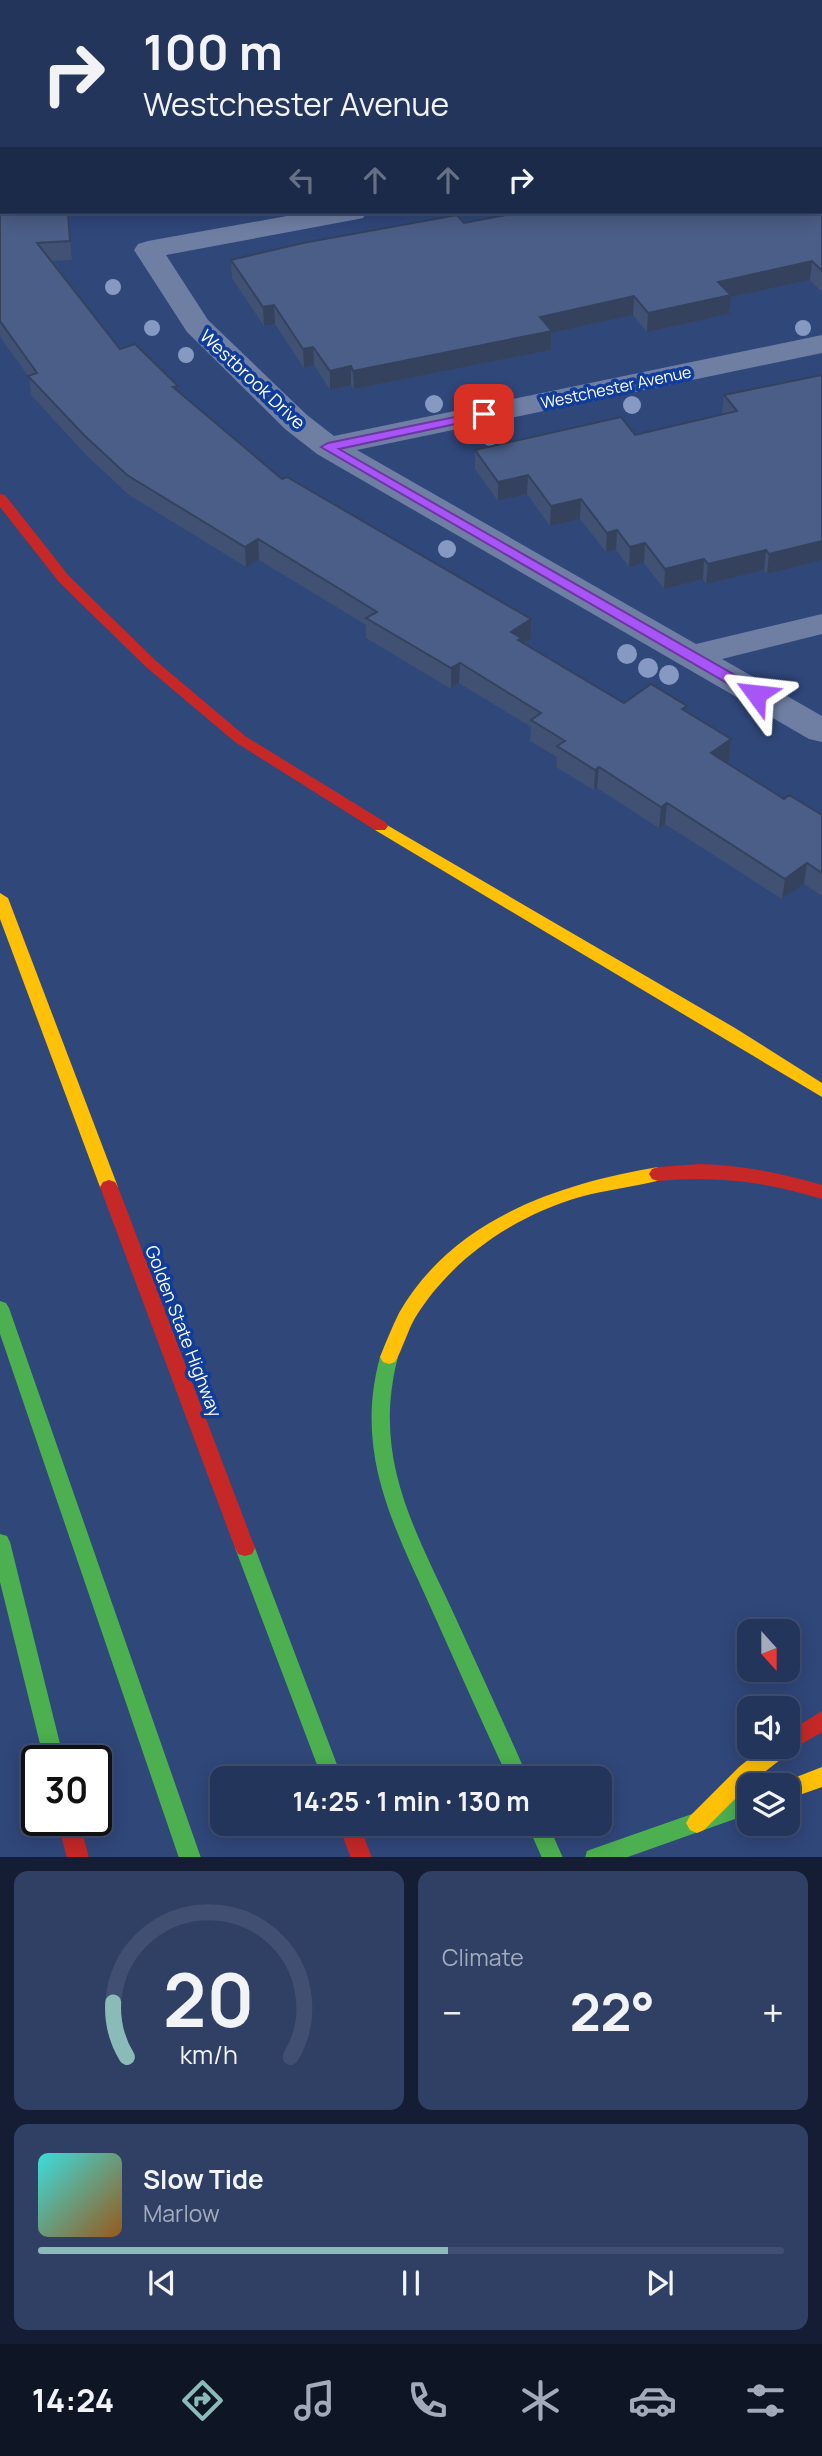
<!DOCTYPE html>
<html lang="en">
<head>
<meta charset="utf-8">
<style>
  body { margin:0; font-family:Manrope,sans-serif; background:#304065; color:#f1f3f6; height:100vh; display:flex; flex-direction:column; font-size:26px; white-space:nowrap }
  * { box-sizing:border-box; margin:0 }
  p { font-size:23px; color:#a3abbb }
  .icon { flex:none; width:38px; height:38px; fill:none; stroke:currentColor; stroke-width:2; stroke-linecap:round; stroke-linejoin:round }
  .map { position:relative; height:1857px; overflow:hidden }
  .sheet { display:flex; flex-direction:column; gap:14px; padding:14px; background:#141d33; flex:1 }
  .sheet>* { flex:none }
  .hud { position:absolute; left:0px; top:0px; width:822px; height:214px; box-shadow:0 4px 18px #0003,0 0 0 2px #415072; background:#24355c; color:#f1f3f6; overflow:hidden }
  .needle { width:46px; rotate:159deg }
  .fabs { position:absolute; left:737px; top:1619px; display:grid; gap:14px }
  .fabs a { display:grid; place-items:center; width:63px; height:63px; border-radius:14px; background:#24355c; box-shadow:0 4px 18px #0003,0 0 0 2px #415072; font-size:35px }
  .speed { position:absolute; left:21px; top:1745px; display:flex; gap:14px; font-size:35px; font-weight:700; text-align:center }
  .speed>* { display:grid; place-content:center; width:91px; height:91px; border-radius:50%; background:#24355c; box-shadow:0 4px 18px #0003,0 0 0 2px #415072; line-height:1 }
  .speed .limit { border:4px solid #111; border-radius:10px; background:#fff; color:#111 }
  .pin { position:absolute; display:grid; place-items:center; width:60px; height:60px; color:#fff; margin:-30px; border-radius:14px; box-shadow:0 4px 10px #0006 }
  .me { position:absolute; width:77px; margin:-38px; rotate:300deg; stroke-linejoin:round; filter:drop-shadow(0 0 5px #0008) }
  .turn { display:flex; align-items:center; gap:24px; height:147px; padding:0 28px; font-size:32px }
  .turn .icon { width:91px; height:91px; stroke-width:2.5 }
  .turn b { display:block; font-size:49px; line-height:60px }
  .lanes { display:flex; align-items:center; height:66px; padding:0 28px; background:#0003; justify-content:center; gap:35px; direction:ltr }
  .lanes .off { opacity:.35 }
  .big { font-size:52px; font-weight:700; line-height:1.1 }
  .sheet .card { flex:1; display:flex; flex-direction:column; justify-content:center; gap:10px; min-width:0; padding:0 24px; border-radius:14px; background:#304065 }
  .sheet .dial { align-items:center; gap:0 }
  .dial svg { height:182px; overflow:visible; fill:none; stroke:#415072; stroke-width:7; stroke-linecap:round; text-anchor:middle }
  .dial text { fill:#f1f3f6; stroke:none }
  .song { display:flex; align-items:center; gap:21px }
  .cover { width:84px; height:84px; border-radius:10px; background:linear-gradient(135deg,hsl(180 70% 55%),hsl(30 70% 35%)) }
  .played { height:7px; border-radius:4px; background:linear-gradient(90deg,#8bbbb9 55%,#415072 55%) }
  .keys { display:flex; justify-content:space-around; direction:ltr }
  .heat { display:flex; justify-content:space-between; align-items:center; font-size:38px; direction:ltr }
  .sheet .tiles { flex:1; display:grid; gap:14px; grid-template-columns:1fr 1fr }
  .card:last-child { grid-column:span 2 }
  .trip { position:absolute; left:210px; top:1766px; width:402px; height:70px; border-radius:14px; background:#24355c; box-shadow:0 4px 18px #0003,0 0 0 2px #415072; font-weight:700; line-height:70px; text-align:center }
  .tab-bar { display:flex; height:112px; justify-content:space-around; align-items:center; background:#0e1525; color:#a3abbb }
  .tab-bar .icon { width:49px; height:49px }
  .tab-bar .current { color:#8bbbb9 }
  .tab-bar b { font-size:32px; color:#f1f3f6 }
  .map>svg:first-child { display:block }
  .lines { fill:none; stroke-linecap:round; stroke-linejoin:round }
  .street { fill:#6f7fa4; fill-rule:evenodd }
  .fast { fill:#4caf50; fill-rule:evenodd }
  .slow { fill:#ffc107; fill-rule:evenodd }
  .jam { fill:#c62828; fill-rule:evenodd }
  .tree { fill:#8599c3 }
  .wall { fill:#405174 }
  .shaded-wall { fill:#34425e }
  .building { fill:#4b5e87; stroke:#34425e; stroke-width:2 }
  .route { fill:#a855f7; stroke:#6d37a1; stroke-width:2 }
  .labels { text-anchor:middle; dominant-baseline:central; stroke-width:7; stroke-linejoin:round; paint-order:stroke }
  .far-street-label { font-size:16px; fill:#fff; stroke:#103c9a }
  .street-label { font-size:18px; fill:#fff; stroke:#103c9a }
</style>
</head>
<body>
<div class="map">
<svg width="822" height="1858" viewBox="0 0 822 1858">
  <rect width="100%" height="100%" fill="#30477a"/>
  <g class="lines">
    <path class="street" d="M821,116h1v16h-1z
      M309,212h58l-4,6 -10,2 -187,35 42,65 99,95 27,21 488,-101v18l-465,97 339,194 126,-30v20l-100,25 100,57v26l-13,-3 -492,-285 -32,-25 -98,-97 -53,-82 4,-6 10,-3z"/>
    <path class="fast" d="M0,1301l6,2 3,5 192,550h-22l-179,-524z
      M389,1350l6,2 3,5c-26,99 15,169 55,255 25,55 51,111 75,166h-20c-25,-54 -49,-107 -73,-161 -39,-88 -82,-160 -55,-260l3,-5z
      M0,1534l7,2 3,6 54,218h-20l-44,-178z
      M245,1540l7,2 3,6 87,230h-20l-87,-230 3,-6z
      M749,1794v20l-124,44h-40l2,-7 8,-3z
      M527,1824h21l15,34h-21z"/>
    <path class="slow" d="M380,821l355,207 87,55v14l-447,-267 -3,-4z
      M0,893l8,5 110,289 -3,5h-12l-3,-5 -100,-268z
      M658,1167l6,2 3,5 -3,5c-27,8 -56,10 -84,18 -66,19 -129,62 -165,121 -8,14 -12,30 -20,44l-6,2 -6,-2 -3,-5c6,-15 12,-30 19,-44 54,-94 159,-129 259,-146z
      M788,1739l4,7 -3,7 -36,28 -49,49 -7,3 -7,-3 -4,-7 4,-7 49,-49 26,-21h23z
      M822,1767v20l-34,12v-14h-8l1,-2z"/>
    <path class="jam" d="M0,494l5,1 64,81 86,84 90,76 140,86 3,4 -3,4h-10l-140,-88 -90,-76 -86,-84 -59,-75z
      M700,1164c42,1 82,9 122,21v14c-55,-17 -107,-24 -164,-18l-6,-2 -3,-5 3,-5 6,-2z
      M109,1180l6,2 3,5 137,361 -3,6 -7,2 -7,-2 -3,-6 -135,-361 3,-5z
      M822,1711v21l-34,20 -7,-2 -2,-4h9v-14z
      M57,1820h22l10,38h-22z
      M338,1824h21l13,34h-21z"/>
  </g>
  <g class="tree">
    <circle cx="113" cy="287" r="8"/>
    <circle cx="152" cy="328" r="8"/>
    <circle cx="803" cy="328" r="8"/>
    <circle cx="186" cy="355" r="8"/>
    <circle cx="434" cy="404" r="9"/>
    <circle cx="632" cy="405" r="9"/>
    <circle cx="490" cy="437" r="9"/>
    <circle cx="447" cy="549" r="9"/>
    <circle cx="627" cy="654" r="10"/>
    <circle cx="648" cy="668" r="10"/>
    <circle cx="669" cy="675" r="10"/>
  </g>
  <path class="wall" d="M0,2l2,210h81l-14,5 3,43 -20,1 68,88 59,43 103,87 249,140v20l-7,5 100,59 62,9 45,27 -2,21 -4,2 59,37 38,16v81l-18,-12 -22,15 -117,-75 -6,4 -62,-40 -3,2 -38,-23 1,-10 -27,-16 1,-14 -72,-44 -8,6 -85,-51v-13l-107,-65 -13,7 -117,-72 -43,-40 -55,-60 -2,-18 -29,-40z
    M822,145v147l-12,-12 -79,17 -2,17 -82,18 -14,-17 -82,18v17l-197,39 -3,-4 -21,5 -16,-25 -10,3 -29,-44 -11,2 -32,-48 -1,-18 233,-37 357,-11z
    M822,375v185l-55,14 -3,-4 -58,14 -3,-5 -39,10 -20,-26 -15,4 -13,-17 -10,2 -26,-33 -30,7 -23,-32 -29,7 -23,-32v-19l160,-15 87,-20 2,-20z"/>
  <path class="shaded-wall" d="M821,67h1v18h-1z
    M68,212h15l-14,5 3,43z
    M812,261l-2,19 -79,17 -2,17 -82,18 1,-19 70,-31z
    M634,296l-1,19 -82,18v17l-197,39 -1,-18 187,-54z
    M274,305l1,19 -11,2 -1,-19z
    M313,347l1,18 -10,3 -1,-19z
    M351,366v19l-21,5v-19z
    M528,475l-1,19 -29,7v-19z
    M581,499l-1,20 -30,7 1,-20z
    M617,530l-1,20 -10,2 1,-19z
    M258,539l1,21 -13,7 -1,-20z
    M822,541v19l-55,14 2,-20z
    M645,543l-1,20 -15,4 1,-20z
    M766,550l-2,20 -58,14 2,-20z
    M704,559l-1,20 -39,10 1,-20z
    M531,619v20l-10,6 -10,-13z
    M460,663l-1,20 -8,6v-21z
    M731,739l-2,21 -20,14 2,-21z
    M599,767l-2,21 -3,2 1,-20z
    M667,803l-2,21 -6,4 2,-21z
    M807,863l-3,21 -22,15 3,-20z"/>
  <path class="building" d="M12,0h810v67h-1v-65h-819z
    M0,2h2v210h66l2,29 -33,2 83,106 15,-5 43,42 -5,1 109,92 5,-2 244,142 -20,13 10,6 -3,2 106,63 27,-19 36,22 -5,3 49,30 -20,14 73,46 5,-4 33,20v58l-15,-10 -22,16 -118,-76 -6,4 -62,-40 -4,3 -38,-24 8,-5 -34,-21 10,-7 -81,-50 -9,5 -85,-50 11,-6 -119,-73 -13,8 -118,-72 -43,-40 -56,-59 9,-3 -37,-52z
    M821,145h1v126l-10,-10 -94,21 13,13 -83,18 -14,-17 -94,21 12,14 -199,40 -2,-5 -21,5 -17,-24 -10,2 -29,-44 -11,2 -32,-47 72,-17 154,-28 7,8 57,-11h300z
    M822,375v166l-53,13 -3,-4 -58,14 -4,-5 -39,10 -20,-26 -15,4 -13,-17 -10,3 -26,-34 -30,7 -23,-31 -30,7 -23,-32 146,-33 14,18 102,-24 -13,-16z"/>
  <path class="route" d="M484,411l6,3 -2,3 -149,32 422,241 2,4 -2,3h-10l-430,-250 7,-4z"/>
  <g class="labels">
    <g class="far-street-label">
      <text transform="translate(616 387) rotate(-12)">Westchester Avenue</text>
    </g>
    <g class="street-label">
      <text transform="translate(253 379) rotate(43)">Westbrook Drive</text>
      <text transform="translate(184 1331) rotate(69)">Golden State Highway</text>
    </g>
  </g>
</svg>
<div class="fabs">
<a><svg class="needle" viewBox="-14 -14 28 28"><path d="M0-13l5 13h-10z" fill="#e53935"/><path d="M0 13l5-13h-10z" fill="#a3abbb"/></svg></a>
<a><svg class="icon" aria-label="sound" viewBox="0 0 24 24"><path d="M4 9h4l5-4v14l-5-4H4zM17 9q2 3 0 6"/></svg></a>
<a><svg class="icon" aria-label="layers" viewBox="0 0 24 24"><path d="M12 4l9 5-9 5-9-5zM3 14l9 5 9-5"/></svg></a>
</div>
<div class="speed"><div class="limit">30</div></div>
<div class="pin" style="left:484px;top:414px;background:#d93025"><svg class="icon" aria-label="arrive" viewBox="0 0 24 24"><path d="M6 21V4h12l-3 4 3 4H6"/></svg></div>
<svg class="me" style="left:756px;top:694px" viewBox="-20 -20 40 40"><path d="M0-17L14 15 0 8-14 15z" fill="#a855f7" stroke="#fff" stroke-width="4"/></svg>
<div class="trip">14:25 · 1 min · 130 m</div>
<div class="hud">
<div class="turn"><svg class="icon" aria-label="right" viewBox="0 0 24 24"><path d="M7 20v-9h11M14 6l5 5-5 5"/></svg><div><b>100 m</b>Westchester Avenue</div></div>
<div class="lanes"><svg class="icon off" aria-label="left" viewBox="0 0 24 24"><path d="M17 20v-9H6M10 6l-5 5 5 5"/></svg><svg class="icon off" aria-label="ahead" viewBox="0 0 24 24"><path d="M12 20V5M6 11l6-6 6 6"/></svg><svg class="icon off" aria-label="ahead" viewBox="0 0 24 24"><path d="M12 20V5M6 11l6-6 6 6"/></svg><svg class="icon" aria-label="right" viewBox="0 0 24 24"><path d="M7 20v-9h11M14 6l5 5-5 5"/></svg></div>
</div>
</div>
<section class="sheet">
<div class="tiles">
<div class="card dial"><svg viewBox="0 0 100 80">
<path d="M14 69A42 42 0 1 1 86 69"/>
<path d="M14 69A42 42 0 0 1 8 45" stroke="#8bbbb9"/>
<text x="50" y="56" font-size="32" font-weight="700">20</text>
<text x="50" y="72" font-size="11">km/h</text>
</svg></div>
<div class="card"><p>Climate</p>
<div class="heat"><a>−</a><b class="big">22°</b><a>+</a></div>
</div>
<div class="card">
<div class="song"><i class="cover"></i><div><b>Slow Tide</b><p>Marlow</p></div></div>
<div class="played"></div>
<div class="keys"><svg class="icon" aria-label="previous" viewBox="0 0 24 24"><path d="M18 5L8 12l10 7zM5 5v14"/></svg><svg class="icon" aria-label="pause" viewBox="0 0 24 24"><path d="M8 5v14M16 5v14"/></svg><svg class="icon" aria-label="next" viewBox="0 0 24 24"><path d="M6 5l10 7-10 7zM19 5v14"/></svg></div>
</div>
</div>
</section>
<nav class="tab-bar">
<b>14:24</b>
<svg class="icon current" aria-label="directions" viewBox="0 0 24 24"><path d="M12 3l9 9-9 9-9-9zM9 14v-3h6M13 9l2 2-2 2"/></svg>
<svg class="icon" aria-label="music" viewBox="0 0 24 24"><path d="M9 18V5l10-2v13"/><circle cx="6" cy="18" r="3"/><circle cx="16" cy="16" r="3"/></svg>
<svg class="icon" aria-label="phone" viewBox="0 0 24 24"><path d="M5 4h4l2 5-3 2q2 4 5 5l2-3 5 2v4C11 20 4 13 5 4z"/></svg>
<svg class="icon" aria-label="climate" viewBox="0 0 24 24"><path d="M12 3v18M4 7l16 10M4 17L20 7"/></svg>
<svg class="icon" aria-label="car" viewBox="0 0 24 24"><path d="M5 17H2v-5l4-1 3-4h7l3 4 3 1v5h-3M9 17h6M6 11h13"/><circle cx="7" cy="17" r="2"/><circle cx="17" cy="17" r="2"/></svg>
<svg class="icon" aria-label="filters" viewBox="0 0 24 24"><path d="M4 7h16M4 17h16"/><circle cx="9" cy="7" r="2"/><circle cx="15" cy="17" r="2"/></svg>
</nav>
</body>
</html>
